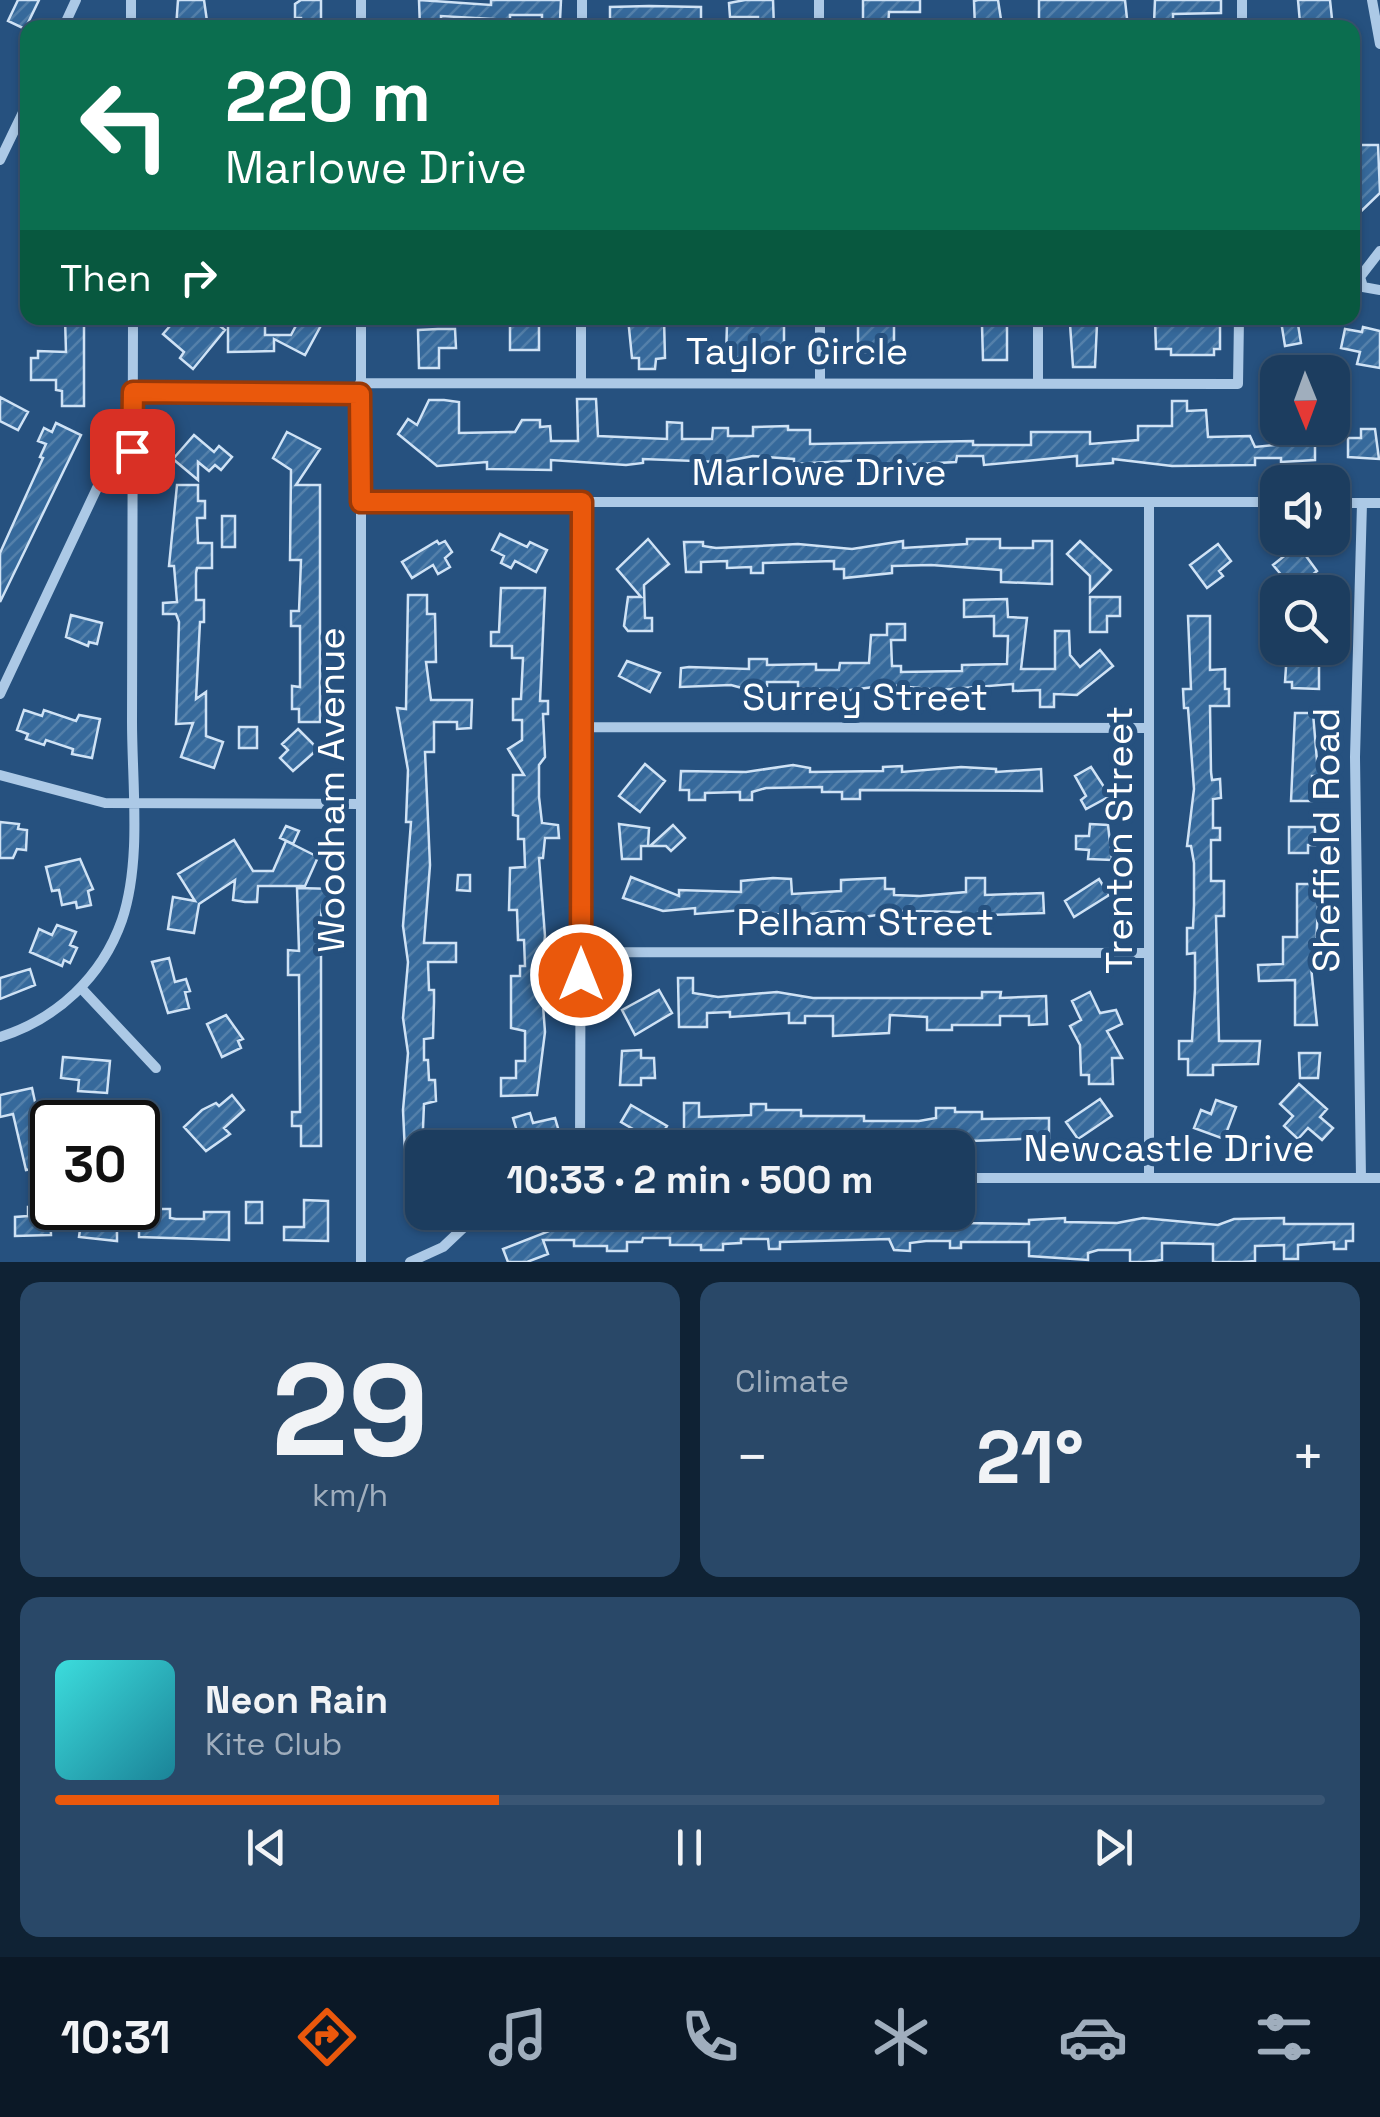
<!DOCTYPE html>
<html lang="en">
<head>
<meta charset="utf-8">
<style>
  body { margin:0; font-family:"Space Grotesk",sans-serif; background:#294868; color:#f1f3f6; height:100vh; display:flex; flex-direction:column; font-size:38px; white-space:nowrap }
  * { box-sizing:border-box; margin:0 }
  p { font-size:32px; color:#a0aebd }
  .icon { flex:none; width:55px; height:55px; fill:none; stroke:currentColor; stroke-width:2; stroke-linecap:round; stroke-linejoin:round }
  .map { position:relative; height:1262px; overflow:hidden }
  .side { display:flex; flex-direction:column; gap:20px; padding:20px; background:#0f2234; flex:1 }
  .side>* { flex:none }
  .guide { position:absolute; left:20px; top:20px; width:1340px; height:305px; border-radius:20px; box-shadow:0 2px 8px #0004,0 0 0 2px #3a5674; background:#0b6e4f; color:#fff; overflow:hidden }
  .needle { width:65px; rotate:179deg }
  .buttons { position:absolute; left:1260px; top:355px; display:grid; gap:20px }
  .buttons a { display:grid; place-items:center; width:90px; height:90px; border-radius:20px; background:#1c3d5f; box-shadow:0 2px 8px #0004,0 0 0 2px #3a5674; font-size:50px }
  .speed { position:absolute; left:30px; top:1100px; display:flex; gap:20px; font-size:50px; font-weight:700; text-align:center }
  .speed>* { display:grid; place-content:center; width:130px; height:130px; border-radius:50%; background:#1c3d5f; box-shadow:0 2px 8px #0004,0 0 0 2px #3a5674; line-height:1 }
  .speed .limit { border:5px solid #111; border-radius:15px; background:#fff; color:#111 }
  .pin { position:absolute; display:grid; place-items:center; width:85px; height:85px; color:#fff; margin:-42px; border-radius:20px; box-shadow:0 5px 15px #0006 }
  .me { position:absolute; width:110px; margin:-55px; rotate:0deg; stroke-linejoin:round; filter:drop-shadow(0 0 8px #0008) }
  .turn { display:flex; align-items:center; gap:35px; height:210px; padding:0 40px; font-size:45px }
  .turn .icon { width:130px; height:130px; stroke-width:2.5 }
  .turn b { display:block; font-size:70px; line-height:85px }
  .then { display:flex; align-items:center; height:95px; padding:0 40px; background:#0003; gap:20px; font-size:38px }
  .big { font-size:75px; font-weight:800; line-height:1.1 }
  .side .tile { flex:1; display:flex; flex-direction:column; justify-content:center; gap:15px; min-width:0; padding:0 35px; border-radius:20px; background:#294868 }
  .side .dial { align-items:center; gap:0 }
  .dial b { font-size:130px; line-height:1 }
  .song { display:flex; align-items:center; gap:30px }
  .cover { width:120px; height:120px; border-radius:15px; background:linear-gradient(135deg,hsl(180 70% 55%),hsl(190 70% 35%)) }
  .played { height:10px; border-radius:5px; background:linear-gradient(90deg,#ea580c 35%,#3a5674 35%) }
  .keys { display:flex; justify-content:space-around; direction:ltr }
  .heat { display:flex; justify-content:space-between; align-items:center; font-size:55px; direction:ltr }
  .side .tiles { flex:1; display:grid; gap:20px; grid-template-columns:1fr 1fr }
  .tile:last-child { grid-column:span 2 }
  .trip { position:absolute; left:405px; top:1130px; width:570px; height:100px; border-radius:20px; background:#1c3d5f; box-shadow:0 2px 8px #0004,0 0 0 2px #3a5674; font-weight:800; line-height:100px; text-align:center }
  .tab-bar { display:flex; height:160px; justify-content:space-around; align-items:center; background:#0b1826; color:#a0aebd }
  .tab-bar .icon { width:70px; height:70px }
  .tab-bar .current { color:#ea580c }
  .tab-bar b { font-size:45px; color:#f1f3f6 }
  .map>svg:first-child { display:block }
  .building { fill:url(#building-hatch); stroke:#cfe2f5; stroke-width:2.5 }
  .lines { fill:none; stroke-linecap:round; stroke-linejoin:round }
  .minor { stroke:#acc9e6; stroke-width:10 }
  .route-casing { stroke:#983908; stroke-width:25 }
  .route { stroke:#ea580c; stroke-width:18 }
  .labels { text-anchor:middle; dominant-baseline:central; stroke-width:10; stroke-linejoin:round; paint-order:stroke }
  .street-label { font-size:38px; fill:#fff; stroke:#26517f }
</style>
</head>
<body>
<div class="map">
<svg width="1380" height="1262" viewBox="0 0 1380 1262">
  <defs>
    <pattern id="building-hatch" width="6" height="6" patternUnits="userSpaceOnUse" patternTransform="scale(2.5)"><rect width="6" height="6" fill="#36699b"/><path d="M-1 1l2-2M0 6l6-6M5 7l2-2" fill="none" stroke="#5480aa"/></pattern>
  </defs>
  <rect width="100%" height="100%" fill="#26517f"/>
  <path class="building" d="M18,0h21l-14,29 -17,-8z
    M178,0h26l4,28h-32z
    M301,0h20v28h-20v-10h-6v-14z
    M419,0l72,5v-5h70l-1,20h-18v-5h-32v5l-69,-4v12h-21z
    M745,0h28l1,28h-16v-11h-28l-1,-14z
    M863,0h57v12h-31l-1,16h-25z
    M978,0h20l4,26 -27,2 -1,-27z
    M1039,0h86l3,28h-27v-5l-62,1z
    M1155,0h66v13l-48,1v9h-19z
    M1298,0h32l2,19 -32,4z
    M649,6l52,1v21h-91v-21z
    M1360,145h18l2,48 -28,27 1,-52h7z
    M65,318h19v88h-22v-15l-6,-1v-10h-25v-22h7v-7l28,1z
    M177,318h33l15,12 -32,39 -13,-11 4,-6 -21,-18z
    M228,318h37v17h26l9,-17h25l-20,37 -31,-16v12l-46,1z
    M510,318h29v32h-29z
    M628,318h36l1,40 -9,1 -1,10h-16v-11h-7z
    M858,318h36v34h-30l-6,-4z
    M987,318h20v42h-24l-1,-35h5z
    M1155,318h65v31h-6v6h-43v-6h-15z
    M1297,318l4,25 -16,3 -4,-25z
    M727,324h57v34h-58z
    M1070,324h27l-2,43h-22z
    M1363,327l17,4v37l-23,-4 3,-12 -19,-4 4,-19 17,3z
    M438,329h17l1,19h-17v20h-20l-1,-38z
    M0,397l28,15 -10,18 -18,-9z
    M577,399h19l2,37 69,3v-17l15,1v16h30l1,-11h15v8h25v-9l35,-1v4h22v14l163,-3v4h58v-13h59v12l48,-4v-14h34v-25h15v10l19,-1 2,27 42,-1 5,11 60,-6v19l-34,2v-4h-26v7l-83,1 -59,-7v4l-36,3v-10l-93,9 -1,-9h-26l-1,6 -92,5 -1,-7 -69,4v-5l-41,-3 -31,6 -79,-3v4l-17,2 -75,-5v10l-64,-1v-7l-50,4 -39,-32 10,-15 9,6 12,-25h15l15,2v31l56,-1 7,-12h18v7l10,-1 1,15h27z
    M56,423l25,12 -81,167v-49l43,-95 -3,-1 6,-13 -8,-3 6,-13 8,4z
    M1361,429h14l4,30 -31,-2v-19h13z
    M287,432l33,17 -24,36h24v237h-21v-13h-7v-23l8,1v-61h-9v-15h8l2,-51h-11l1,-90 -18,-12z
    M194,435l20,17 5,-6 13,11 -11,13 -6,-5 -6,6 -11,-9v18l-25,-21z
    M177,485h21v16h7v17h-8l1,25h14v25h-15l-1,5v27h8v22h-4l-4,77 10,-7v44l17,6 -9,26 -33,-11 12,-34 -17,1 3,-102 -3,-8h-13v-11l14,-1 -3,-36h-5z
    M222,516h13v31h-13z
    M500,534l27,13 3,-5 17,8 -11,22 -21,-11 -4,7 -10,-5 3,-7 -12,-6z
    M648,539l21,25 -25,21 1,33h7v13h-24l-4,-5 4,-29h13l-24,-28z
    M967,539h33v9h33v-7h19v43l-51,-2v-12l-70,-5 -39,1v7l-48,5v-9h-10v-8l-71,2v10h-12v-6l-24,1v-7l-26,1v10h-15l-2,-30h19v4l13,2 82,-4 54,5 51,-8v7l64,-4z
    M437,541l2,3 6,-3 7,11 -7,6 5,9 -12,7 -5,-9 -21,13 -10,-16z
    M1080,541l31,29 -21,22v-16l-23,-22z
    M1218,544l13,17 -12,10 4,5 -16,12 -17,-23z
    M1298,545l19,26 -23,19 -21,-25z
    M501,588h44l-5,113h8v13h-5l2,43 -6,8v32l3,26 16,2 1,13h-14l-2,20h-4l6,78 -2,17h-4l6,79 -8,63 -36,1v-18h15v-17h9v-30l-14,-3v-52h9v-10h5l-1,-26h-6l-1,-30h-8l1,-42 15,-1 -1,-28h-6v-23l-5,-1v-40h11l-16,-26 14,-9v-20h-9v-21h8l2,-41h-11v-12h-21v-14h8z
    M408,595h19v19h8l1,48h-10l5,38h41l-1,28 -14,1v-7h-23v30h-9l5,113 -6,78h32v19h-28l1,28h5v12l-1,36 -9,1v21h4l1,20h6l1,21 -12,3 -2,48 -17,1 -2,-43 5,-57 -5,-35 5,-56 -5,-36 8,-104h-5l2,-52 -11,-62 9,1z
    M1090,597h30v19h-13v16h-17z
    M1007,599l1,18 19,1 -6,51h34v-38h14l1,24 10,12 20,-17 13,16 -36,29 -23,-1v13h-14v-17l-27,1v-7l-74,6 -50,-5 -46,6 -45,-3v-6h-31v20h-14v-11l-22,-6 -51,2 1,-19 8,-1 60,2v-10h18v6l49,-1v6h23l1,-7h29l2,-28h16v-11h18v16h-14l1,26h9v6l61,-1v-6l45,-1 1,-28h-14v-20l-30,1v-17z
    M71,615l31,8 -5,21 -8,-2 -1,4 -22,-9z
    M1188,616h22v54l15,-1v20h4v17h-19l1,66 1,8 8,-1 1,19 -8,1v29h7v12h-9v41h13v35h-8l3,125h41l-2,23 -45,1v10h-25v-16h-9v-18h13l3,-52v-36l-8,1v-26h6l1,-23v-42l-3,-17h-4l7,-57 -6,-81h-4l-1,-19h8z
    M1287,652l27,1 -1,11h6v25l-27,-1v-6h-7z
    M627,661l33,12 -10,19 -31,-16z
    M24,710l18,6 2,-6 32,11 3,-6 21,4 -8,39 -20,-4 1,-5 -27,-9 -2,5 -18,-6 2,-5 -11,-4z
    M1295,713h18l4,48h9v15h-14v25h-21z
    M239,727h18v21h-18z
    M298,729l20,20 -25,22 -13,-13 8,-8 -6,-6z
    M645,764l20,17 -25,31 -21,-16z
    M793,765l17,3v4l73,-1v-4l19,-1v6l59,-5 35,2v3l45,-3 1,22 -182,-1v9h-18v-7h-20v-5l-56,1 -14,4v8h-12v-8l-35,1v7h-16v-10h-9l1,-19 65,1z
    M1091,767l19,29 -24,13 -5,-9 5,-4 -11,-20z
    M0,822l19,2 -1,5 9,1 -1,20 -9,-1 -4,9h-13z
    M619,824l30,4 -1,18h-7v13h-19z
    M1090,824l18,1 4,35 -24,-1 1,-9 -13,-1v-13h13z
    M673,825l12,13 -14,13 -5,-5h-16z
    M286,826l13,5 -6,13 -13,-6z
    M1289,827h26v18h-7v8h-19z
    M234,840l19,31h20l13,-30 32,16 -13,29h-47l-1,16h-12l-12,-2 2,-20 -36,24 -5,29 -26,-4 5,-32 22,4 -17,-27z
    M80,859l13,30 -5,2 3,14 -14,3 -1,-6 -14,3 -3,-15 -7,1 -6,-24z
    M458,875h12v16l-13,-1z
    M631,877l48,19v-6l62,2v-11l32,-3 18,1 1,15 49,-3v-11l44,-2v11h9v6l26,1 46,-4v-14h19v17l58,-2 1,20 -83,3v-4l-58,-1 -39,6 -26,-6 -46,5 -49,-6 -48,4v-6l-32,3 -40,-13z
    M1099,879l10,16 -35,22 -9,-16z
    M1297,884h22l-3,63 -6,10 7,68h-22v-45l-36,1 -1,-16 25,-1v-27h14z
    M297,888l39,1 -1,16h-13l-1,11v230h-20v-20h-9v-14h8l-1,-137h-11v-25l11,1z
    M57,925l19,7 -6,13 7,3 -7,15 -6,-3 -2,6 -32,-14 9,-23 13,6z
    M169,958l6,24 11,-3 4,12 -5,1 4,16 -21,5 -16,-51z
    M30,969l5,16 -35,14v-21z
    M678,978h15v15l25,4 59,-5 36,6h169v-6h19l-1,6 46,-2 1,28 -18,1v-9h-29v9h-48v5h-25v-13l-37,-2 -1,18 -56,3v-20h-28v7h-16v-10l-59,4v-5l-23,1v14h-28z
    M659,990l13,23 -37,22 -13,-25z
    M1090,992l10,21 16,-3 6,14 -15,7 15,27h-10l1,26h-24v-9h-8l-1,-30 -10,-19 11,-6 -9,-19z
    M226,1015l17,24 -5,2 3,7 -19,9 -15,-33z
    M641,1050v8h13l1,20h-14v7h-21l2,-34z
    M1299,1053h21l-2,25h-18z
    M63,1057l47,4 -3,32 -29,-2 1,-11 -18,-2z
    M1299,1084l28,25 -7,8 13,11 -11,12 -14,-12 -10,11 -14,-13 9,-10 -13,-12z
    M32,1088l17,78 -23,4 -13,-56 -13,3v-22z
    M232,1095l12,15 -20,18 6,6 -24,17 -22,-24 18,-17 14,-7 3,3z
    M1100,1099l12,17 -34,23 -12,-17z
    M1216,1100l20,7 -12,32 -30,-11 7,-18 10,4z
    M684,1103h15v14l52,-2v-11h15v6h35v6h63v5h55l17,-3v-10h19v4h27v7l67,-1v20l-80,3 -64,-5v4l-33,1 -58,-5 -36,4 -1,-8 -27,1v5l-31,3h-35z
    M631,1105l36,21 -10,17 -36,-21z
    M108,1106l17,16h-34z
    M530,1113l3,10 22,-5 5,17 -34,13h-17l-5,-17 12,-3 -3,-10z
    M304,1200l24,1v40l-44,-1v-13h20z
    M246,1202h16v21h-16z
    M28,1207h22l1,28 -36,1v-19l13,-1z
    M83,1208h25v10h9v23l-38,-4z
    M154,1209h16v9l6,1h28v-7h25v28l-90,-3v-19l15,1z
    M698,1212h14v9l29,4 102,-2 18,-6h29v-5h17l2,11h28v-5h13l1,-4h10v9l68,1v-4l36,-2v4l52,1 26,-5 75,7 16,-6 50,-1v6h69v17h-7v8h-12v-7l-36,3v14h-14v-14l-29,1v15l-13,1h-29v-18l-51,-1v17l-18,2h-14v-12h-32l-10,3v7l-59,-4v-14h-68v6h-11v-7h-24l-16,2v8l-16,-1 -5,-11 -109,3v7h-11l-1,-10h-27v4l-18,1v6h-22v-5h-31v-7h-27l-1,4h-15v9h-20v-5h-33v-6h-31l5,14 -21,8h-19l-5,-13 54,-21v-8l96,4v-7h45z"/>
  <g class="lines">
    <path class="minor" d="M131,0v28
      M1372,0l8,44
      M63,28l13,-28
      M361,28v-28
      M582,28v-28
      M819,28v-28
      M1242,28v-28
      M0,160l28,-58
      M1380,251l-20,26 3,10 17,3
      M361,318v944
      M820,318v63
      M1038,318v64
      M581,381v-63
      M360,383l878,1 1,-66
      M133,392l227,2
      M361,502h917
      M1332,503h48
      M0,694l130,-276
      M581,727l568,1
      M0,775l105,28 256,1
      M581,952l568,1
      M81,988l75,80
      M0,1037c57,-18 102,-60 122,-117 20,-60 10,-136 10,-198 0,-135 0,-270 1,-404
      M580,1148l2,-646
      M958,1178h422
      M1149,1178v-676
      M1361,1178l-6,-421 7,-254
      M410,1262l33,-15 37,-35"/>
  </g>
  <g class="lines">
    <defs>
      <path id="route" d="M132,451l1,-59 227,2 1,108h221l-1,473"/>
    </defs>
    <use href="#route" class="route-casing"/>
    <use href="#route" class="route"/>
  </g>
  <g class="labels">
    <g class="street-label">
      <text x="797" y="351">Taylor Circle</text>
      <text x="819" y="472">Marlowe Drive</text>
      <text x="865" y="697">Surrey Street</text>
      <text transform="translate(331 790) rotate(-90)">Woodham Avenue</text>
      <text transform="translate(1119 840) rotate(-90)">Trenton Street</text>
      <text transform="translate(1326 840) rotate(-90)">Sheffield Road</text>
      <text x="865" y="922">Pelham Street</text>
      <text x="1169" y="1148">Newcastle Drive</text>
    </g>
  </g>
</svg>
<div class="buttons">
<a><svg class="needle" viewBox="-14 -14 28 28"><path d="M0-13l5 13h-10z" fill="#e53935"/><path d="M0 13l5-13h-10z" fill="#a0aebd"/></svg></a>
<a><svg class="icon" aria-label="sound" viewBox="0 0 24 24"><path d="M4 9h4l5-4v14l-5-4H4zM17 9q2 3 0 6"/></svg></a>
<a><svg class="icon" aria-label="search" viewBox="0 0 24 24"><circle cx="10" cy="10" r="6"/><path d="M15 15l6 6"/></svg></a>
</div>
<div class="speed"><div class="limit">30</div></div>
<div class="pin" style="left:132px;top:451px;background:#d93025"><svg class="icon" aria-label="arrive" viewBox="0 0 24 24"><path d="M6 21V4h12l-3 4 3 4H6"/></svg></div>
<svg class="me" style="left:581px;top:975px" viewBox="-20 -20 40 40"><circle r="17" fill="#ea580c" stroke="#fff" stroke-width="3"/><path d="M0-11L8 9 0 5-8 9z" fill="#fff"/></svg>
<div class="trip">10:33 · 2 min · 500 m</div>
<div class="guide">
<div class="turn"><svg class="icon" aria-label="left" viewBox="0 0 24 24"><path d="M17 20v-9H6M10 6l-5 5 5 5"/></svg><div><b>220 m</b>Marlowe Drive</div></div>
<div class="then">Then<svg class="icon" aria-label="right" viewBox="0 0 24 24"><path d="M7 20v-9h11M14 6l5 5-5 5"/></svg></div>
</div>
</div>
<section class="side">
<div class="tiles">
<div class="tile dial"><b>29</b><p>km/h</p></div>
<div class="tile"><p>Climate</p>
<div class="heat"><a>−</a><b class="big">21°</b><a>+</a></div>
</div>
<div class="tile">
<div class="song"><i class="cover"></i><div><b>Neon Rain</b><p>Kite Club</p></div></div>
<div class="played"></div>
<div class="keys"><svg class="icon" aria-label="previous" viewBox="0 0 24 24"><path d="M18 5L8 12l10 7zM5 5v14"/></svg><svg class="icon" aria-label="pause" viewBox="0 0 24 24"><path d="M8 5v14M16 5v14"/></svg><svg class="icon" aria-label="next" viewBox="0 0 24 24"><path d="M6 5l10 7-10 7zM19 5v14"/></svg></div>
</div>
</div>
</section>
<nav class="tab-bar">
<b>10:31</b>
<svg class="icon current" aria-label="directions" viewBox="0 0 24 24"><path d="M12 3l9 9-9 9-9-9zM9 14v-3h6M13 9l2 2-2 2"/></svg>
<svg class="icon" aria-label="music" viewBox="0 0 24 24"><path d="M9 18V5l10-2v13"/><circle cx="6" cy="18" r="3"/><circle cx="16" cy="16" r="3"/></svg>
<svg class="icon" aria-label="phone" viewBox="0 0 24 24"><path d="M5 4h4l2 5-3 2q2 4 5 5l2-3 5 2v4C11 20 4 13 5 4z"/></svg>
<svg class="icon" aria-label="climate" viewBox="0 0 24 24"><path d="M12 3v18M4 7l16 10M4 17L20 7"/></svg>
<svg class="icon" aria-label="car" viewBox="0 0 24 24"><path d="M5 17H2v-5l4-1 3-4h7l3 4 3 1v5h-3M9 17h6M6 11h13"/><circle cx="7" cy="17" r="2"/><circle cx="17" cy="17" r="2"/></svg>
<svg class="icon" aria-label="filters" viewBox="0 0 24 24"><path d="M4 7h16M4 17h16"/><circle cx="9" cy="7" r="2"/><circle cx="15" cy="17" r="2"/></svg>
</nav>
</body>
</html>
